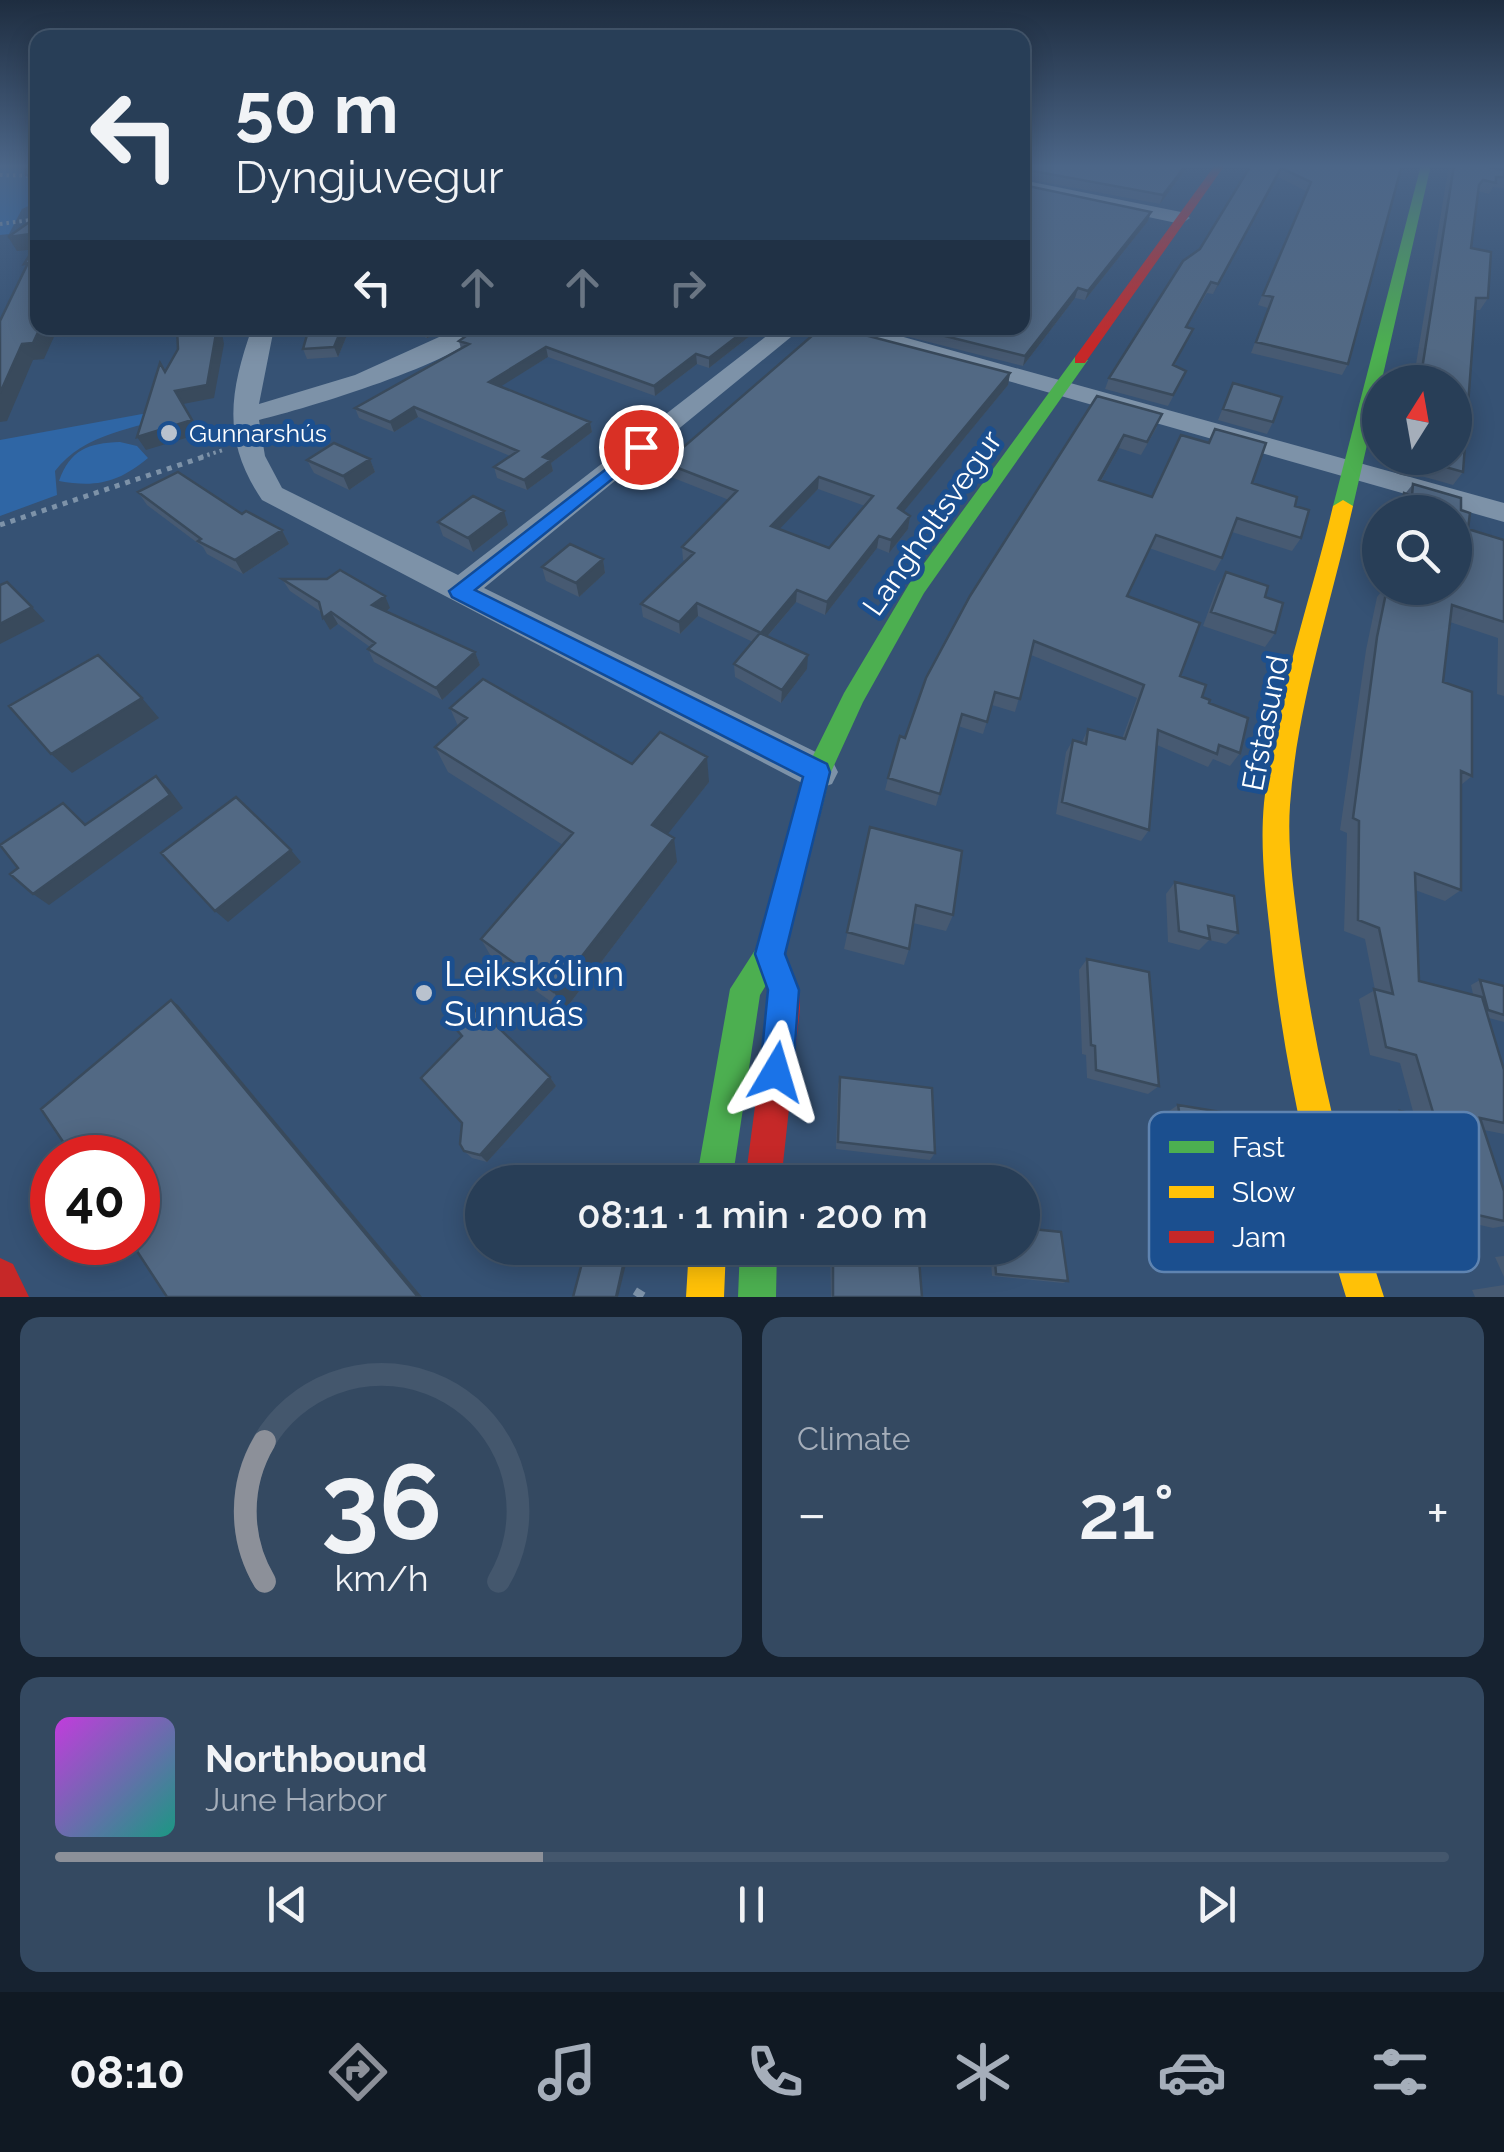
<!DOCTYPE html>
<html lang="en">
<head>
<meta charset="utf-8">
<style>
  body { margin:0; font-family:Raleway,sans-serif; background:#344961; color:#f1f3f6; height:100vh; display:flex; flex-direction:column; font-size:38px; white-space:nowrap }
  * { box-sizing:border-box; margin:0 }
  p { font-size:32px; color:#a5aeba }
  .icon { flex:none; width:55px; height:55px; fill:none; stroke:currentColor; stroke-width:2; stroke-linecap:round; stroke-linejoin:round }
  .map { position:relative; height:1297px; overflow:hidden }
  .panel { display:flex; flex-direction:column; gap:20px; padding:20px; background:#162230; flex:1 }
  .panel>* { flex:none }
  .guide { position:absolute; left:30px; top:30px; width:1000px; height:305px; border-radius:20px; box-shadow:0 5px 25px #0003,0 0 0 2px #44576d; background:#283e57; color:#f1f3f6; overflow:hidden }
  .needle { width:65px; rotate:11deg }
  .controls { position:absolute; left:1362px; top:365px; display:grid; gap:20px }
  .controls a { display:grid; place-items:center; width:110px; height:110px; border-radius:50%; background:#283e57; box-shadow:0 5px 25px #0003,0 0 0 2px #44576d; font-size:50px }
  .speed { position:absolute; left:30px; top:1135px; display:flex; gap:20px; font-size:50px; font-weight:700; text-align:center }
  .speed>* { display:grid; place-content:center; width:130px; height:130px; border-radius:50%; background:#283e57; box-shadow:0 5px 25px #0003,0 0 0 2px #44576d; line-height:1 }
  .speed .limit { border:15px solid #d22; background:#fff; color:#111 }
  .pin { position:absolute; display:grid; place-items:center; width:85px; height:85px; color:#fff; margin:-42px; border:5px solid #fff; border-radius:50%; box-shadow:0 2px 10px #0007 }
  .me { position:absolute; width:110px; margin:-55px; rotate:7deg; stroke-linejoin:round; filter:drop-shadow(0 0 8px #0008) }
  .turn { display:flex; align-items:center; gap:35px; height:210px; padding:0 40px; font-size:45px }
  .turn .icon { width:130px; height:130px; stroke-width:2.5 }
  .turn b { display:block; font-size:70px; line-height:85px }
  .lanes { display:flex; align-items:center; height:95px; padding:0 40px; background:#0003; justify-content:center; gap:50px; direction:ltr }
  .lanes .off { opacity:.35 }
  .big { font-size:75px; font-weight:600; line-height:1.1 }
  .panel .widget { flex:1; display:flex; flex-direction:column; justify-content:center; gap:15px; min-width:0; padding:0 35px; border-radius:20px; background:#344961 }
  .panel .dial { align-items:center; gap:0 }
  .dial svg { height:260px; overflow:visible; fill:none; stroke:#44576d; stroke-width:7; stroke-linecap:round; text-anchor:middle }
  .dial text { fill:#f1f3f6; stroke:none }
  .song { display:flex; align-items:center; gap:30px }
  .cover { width:120px; height:120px; border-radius:15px; background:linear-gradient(135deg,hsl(290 70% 55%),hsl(170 70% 35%)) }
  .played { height:10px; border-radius:5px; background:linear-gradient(90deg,#8c9099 35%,#44576d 35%) }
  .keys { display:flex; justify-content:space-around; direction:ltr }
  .heat { display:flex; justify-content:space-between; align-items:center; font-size:55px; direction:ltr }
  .panel .tiles { flex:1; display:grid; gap:20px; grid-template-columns:1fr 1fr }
  .widget:last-child { grid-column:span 2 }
  .trip { position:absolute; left:465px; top:1165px; width:575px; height:100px; border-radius:50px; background:#283e57; box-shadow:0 5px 25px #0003,0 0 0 2px #44576d; font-weight:600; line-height:100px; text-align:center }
  .dock { display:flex; height:160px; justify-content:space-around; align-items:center; background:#101923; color:#a5aeba }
  .dock .icon { width:70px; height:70px }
  .dock .selected { color:#8c9099 }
  .dock b { font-size:45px; color:#f1f3f6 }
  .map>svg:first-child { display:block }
  .green { fill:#2f66a5 }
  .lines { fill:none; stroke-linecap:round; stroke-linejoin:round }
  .path-far2 { stroke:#7d92a8; stroke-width:4; stroke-dasharray:2.5 4; stroke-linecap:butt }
  .path-far1 { stroke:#7d92a8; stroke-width:5; stroke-dasharray:5 6; stroke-linecap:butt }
  .path { stroke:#7d92a8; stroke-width:10; stroke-dasharray:8 11; stroke-linecap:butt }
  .street { fill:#7d92a8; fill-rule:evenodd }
  .fast { fill:#4caf50; fill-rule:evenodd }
  .slow { fill:#ffc107; fill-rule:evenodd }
  .jam { fill:#c62828; fill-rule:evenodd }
  .wall { fill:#475a72; fill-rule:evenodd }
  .shaded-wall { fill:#394a5c }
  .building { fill:#526984; stroke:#394a5c; stroke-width:2.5; fill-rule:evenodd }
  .route { fill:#1a73e8; stroke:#114b97; stroke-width:2.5 }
  .poi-dot { fill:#b9c2ce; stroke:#1b4f8f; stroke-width:4 }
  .labels { text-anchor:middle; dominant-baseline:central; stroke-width:10; stroke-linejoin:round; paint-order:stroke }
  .far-poi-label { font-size:25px; fill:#fff; stroke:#1b4f8f; text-anchor:start }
  .street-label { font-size:30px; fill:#fff; stroke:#1b4f8f }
  .near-poi-label { font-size:35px; fill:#fff; stroke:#1b4f8f; text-anchor:start }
  .key { fill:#1b4f8f; stroke:#5f84b1; stroke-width:2.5 }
  .key-label { font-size:28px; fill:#fff }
</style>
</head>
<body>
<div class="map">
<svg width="1504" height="1297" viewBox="0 0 1504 1297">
  <rect width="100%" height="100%" fill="#365274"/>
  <path class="green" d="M0,165h38l-1,19 -6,4 6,1v13l-15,7 -13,25 -9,1z
    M175,408l4,7c-44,13 -95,18 -124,56l2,24 -57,21v-76z
    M120,442l17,4 11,12c-29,24 -51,30 -89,23 11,-31 29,-38 61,-39z"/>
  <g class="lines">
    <path class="path-far2" d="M0,175l38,1
      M0,224l38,-5
      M201,457l22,-7"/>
    <path class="path-far1" d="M0,525l209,-70"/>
    <path class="path" d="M637,1297l10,-16"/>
    <path class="street" d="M1022,180l159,32 9,6 -9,6 -159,-34z
      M252,328h22l-15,76 96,-29 104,-47h27c-24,34 -182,81 -227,92l6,36 17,32 176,87 319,-247h25l-318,260 348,172 6,12 -6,12 -14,5 -14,-5 -542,-284c-40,-59 -33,-107 -10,-172z
      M836,328h35l633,175v19l-665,-189z"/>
    <path class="fast" d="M1421,165h10l-78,341 -10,6 -10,-6z
      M1075,357l13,3 -164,233 -61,109 -32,70 -46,182 -25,41 -28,187h-36l34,-193 27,-42 48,-175 39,-79 65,-109z
      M740,1248h37l-1,49h-38z"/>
    <path class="slow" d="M1343,500l10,6c-22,98 -56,198 -63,299 -3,43 4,86 9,129 16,124 46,244 85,363h-38c-37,-119 -64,-241 -76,-365 -5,-43 -10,-86 -6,-129 10,-100 46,-200 69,-297z
      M689,1248h37l-2,49h-38z"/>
    <path class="jam" d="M1215,165h10l-140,198h-10v-6z
      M770,939l11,5 18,46 1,18 -19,174h-36l23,-174 1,-18 -14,-36 4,-10z
      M0,1258l13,6 16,33h-29z"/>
  </g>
  <path class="wall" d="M1022,165h167l-29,39 -138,-26z
    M1251,165h151l-54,199 -6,11 -91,-22 17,-45 -10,-3 48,-114 -28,-14 -65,117 -6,-1 -20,34 1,12 -14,27 7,16 -13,24 -63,-17 4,-11 91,-129z
    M1449,165h31l24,5v18l-11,-1 -4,7 -11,-3 -7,57 17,50 -8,12h-5l-12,162 -10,13 -46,-13 3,-14h45v-76h-42z
    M38,166v23h-4l-8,-14z
    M1023,185l125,36 -63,79 -10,-2 -52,68 -149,-38h148z
    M350,328l-12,29 -31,2 -4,-10z
    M400,328h52l-25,10z
    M477,328h283l-51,40 -12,-4 -42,32 -107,-39 -48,29 90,36 2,10 -41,31 2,8 -26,19 -30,-12 -3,-11 16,-11 -92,-39 -24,15 -35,-14 -4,-10 106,-59 -2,-8z
    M1010,373l-2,12 -105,127 7,4 -2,13 -19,24 -12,-5 -52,67 -29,-13 -29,35 40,32 -26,34 -46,-26 -1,-13 19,-22 -55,-26 -18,18 -37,-17 -2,-13 45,-43 -3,-1 -1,-13 47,-47 -63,-25 -1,-12zM818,489l47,17 -36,42 -50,-19z
    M1233,383l40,39 -6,12 -49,-14z
    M1097,396l60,31 -16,28 -22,-7 -18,33 51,16 56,-54 7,-14 37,54 43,23 6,32 -9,13 -60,-19 -10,26 -7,13 -66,-23 -22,48 53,80 29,27 31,50 -10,13 -17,-7 -5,8 -51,-22 -8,85 -8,11 -85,-27 10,-62 7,-12 9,2 6,-13 34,10 15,-41 -106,-43 -16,57 -23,-7 -9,29 -25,-8 -22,80 -51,-16 3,-12 17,-40z
    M370,459l5,13 -26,18 -35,-17 -7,-13z
    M1413,484l48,26 7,19 36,11v156l-7,-2 1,-56 -48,-16 -7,60 29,94 -11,9v105l-16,11 -30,-11 4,91 54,13 -2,-9 9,-5 24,6v36l-15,-4 15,52v64l-20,-4 20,61v35l-11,2 -86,-20 -24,-89 17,-8 14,4 -14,-52 -30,-8 -11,-56 16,-9 -10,-51 -21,-8 3,-98 -7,-3 26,-180 11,-53 4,-5 1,-4h73v-76h-61l1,-6z
    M138,492l104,22 40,16 7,14 -46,30 -36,-20 -4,-7 -56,-42z
    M438,522l70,3 -35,27 -30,-16z
    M603,559l2,14 -26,24 -33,-16 -4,-14z
    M1226,572l39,25 10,36 -10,14 -62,-21 15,-41z
    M282,579l108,29 -4,3 89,41 5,13 -38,35 -68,-38 -6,-13 2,-2 -32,-23 -8,6 -9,-18 -31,-21z
    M450,708l182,56 77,18 -42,52 10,28 -113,149 -71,-51 -12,-21 82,-94 -115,-73 -13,-25 23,-21z
    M870,827l83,88 -7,16 -33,-8 -4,26 -5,16 -60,-16z
    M1175,882l63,51 -12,11 -17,-4 -10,10 -31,-8 -2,-48z
    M1087,959l72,127 -11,8 -61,-16 -1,-23 -4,-1 -3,-84z
    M550,1077l6,9 -69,76 -15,-4 -8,-7z
    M840,1077l95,76 -5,7 -94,-11 2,-64z
    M1178,1105l94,48 30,93 -16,5 -42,-7 3,17 -15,4 -50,-9 -10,-64 6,-3 -12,-76z
    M830,1248h88l4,49h-91z
    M990,1248h32l46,33 -5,2 -71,-7z
    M1504,1256v21l-9,-20z
    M1504,1285v12h-29l-3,-7z"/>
  <path class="shaded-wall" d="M1186,165h3l-29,39 3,-9z
    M1281,168l-3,9 -65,117 5,-10z
    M1151,212l-3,9 -63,79 3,-9z
    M38,233v16l-21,2 -9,-14z
    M1078,288l-3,10 -52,68 2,-10z
    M40,328h18l-14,31 -11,1 -26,61 -7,1v-29l22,-49z
    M217,328h4l3,16 -10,54 -31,6 16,30 -53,16 -9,-13 38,-46z
    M342,328h8l-12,29 -4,-10z
    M427,328h25l-25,10 -3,-9z
    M748,328h12l-51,40v-10z
    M546,347l2,10 -56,35 -3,-10z
    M696,354l1,10 -42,32 -1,-10z
    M1010,373l-2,12 -112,136 2,-13z
    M414,407l4,10 -24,15 -4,-10z
    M590,422l2,10 -41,31 2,8 -26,19 -3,-10 19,-23z
    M1124,435l-5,13 -25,45 5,-13z
    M370,459l5,13 -26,18 -6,-14z
    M819,477l-1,12 -48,50 1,-13z
    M504,511l4,14 -35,27 -5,-14z
    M910,516l-2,13 -19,24 2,-13z
    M282,530l7,14 -46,30 -8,-14z
    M879,536l-2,12 -52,67 2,-13z
    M603,559l2,14 -26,24 -3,-14z
    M797,590l-1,12 -36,43 1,-12z
    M385,596l5,12 -12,10 -6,-13z
    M697,603l1,13 -18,18 -1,-12z
    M32,607l13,14 -45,23v-20z
    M331,612l7,12 -8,6 -7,-12z
    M475,652l5,13 -38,35 -6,-12z
    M808,655l-1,14 -26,34 1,-13z
    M142,698l17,20 -87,55 -21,-19z
    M707,757l2,25 -53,67 -4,-24z
    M156,776l13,13 14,19 -134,97 -16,-11z
    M674,838l3,24 -113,149 -10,-19z
    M291,850l10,12 -73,60 -13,-11z
    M171,1000l7,5 244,292h-4z
    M550,1077l6,9 -69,76 -7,-7z
    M627,1248h3l-12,49h-2z"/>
  <path class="building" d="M1022,165h164l-23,30 -141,-26z
    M1251,165h151l-54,199 -92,-22 17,-45 -10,-2 48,-113 -30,-14 -63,116 -7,-2 -25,45 7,2 -20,36 13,6 -13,24 -64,-17 74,-117 17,-12z
    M1454,165h26l24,5v7h-8v6l-13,-3 -4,5 -8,63 20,4 -3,46h-12l-13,174 -46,-13v-1h38v-76h-35z
    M38,166v10l-12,-1v-6z
    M1022,179l1,6 128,27 -63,79 -10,-3 -53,68 -112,-28h109z
    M38,216v17l-30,4z
    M38,242v86h2l-7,15 -11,1 -22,49v-72l28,-58 -4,1z
    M177,328h40l-10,57 -32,6 17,29 -55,17 23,-74 5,9 13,-23z
    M309,328h33l-8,19 -31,2z
    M477,328h271l-39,30 -13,-4 -42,32 -108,-39 -57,35 101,40 -47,35 8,3 -27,20 -30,-13 24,-16 -104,-44 -24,15 -35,-14 114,-64 -10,-3z
    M821,328h17l172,45 -112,135 12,8 -19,24 -12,-4 -52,66 -30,-12 -36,43 -64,-30 -18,19 -38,-18 53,-51 -12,-6 55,-56 -72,-28zM819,477l54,19 -44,52 -58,-22z
    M1233,383l49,14 -9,25 -50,-13z
    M1097,396l65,18 -15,28 -23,-7 -25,45 53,17 29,-62 28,8 6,-14 51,14 -14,40 45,14 -2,9 14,4 -8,28 -64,-20 -15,40 -66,-23 -29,61 73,27 -20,53 26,9 -4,12 8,3 -1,3 39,15 -8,35 -21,-8 -2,9 -59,-24 -9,100 -87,-28 11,-62 13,4 2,-15 37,10 19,-54 -110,-44 -14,58 -25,-7 -8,30 -25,-8 -22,80 -52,-16 12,-42 5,2 21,-60 44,-82z
    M334,443l36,16 -27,17 -36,-16z
    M178,472l64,42 4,-3 36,19 -47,30 -37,-19 3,-2 -63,-47z
    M1413,484l48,14v12l9,3 -2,16 36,11v82l-52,-17 -9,77 29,10v84l-11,-5v119l-46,-17 4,108 63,16 22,73v53l-24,-5 24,73v30l-79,-18 -25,-92 35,8 -19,-64 -30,-8 -12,-58 19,5 -14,-66 -21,-8 1,-99 -6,-3 24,-181 10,-49h68v-76h-54l3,-19 8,3z
    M473,496l31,15 -36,27 -30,-16z
    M570,544l33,15 -27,24 -34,-16z
    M340,570l45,26 -13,9 103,47 -39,36 -68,-39 7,-6 -44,-31 -8,6 -4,-16 -37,-23h45z
    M1226,572l42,14 -3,11 18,6 -8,30 -64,-21z
    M7,582l25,25 -32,17v-39z
    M760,633l48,22 -26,35 -48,-26z
    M98,655l44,43 -91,56 -42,-48z
    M483,679l149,85 28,-32 47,25 -55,68 22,13 -120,154 -73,-53 92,-106 -138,-86 32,-29 -17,-10z
    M156,776l14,19 -137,99 -23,-20 8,-6 -18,-23 63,-42 22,22z
    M236,797l55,53 -76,61 -54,-58z
    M870,827l92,24 -9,64 -37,-10 -7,44 -62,-17z
    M1175,882l59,14 4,37 -30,-7 2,13 -31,-8z
    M1087,959l62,13 10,114 -63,-16 -1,-24 -4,-1z
    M1480,980l24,6v29l-16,-5z
    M171,1000l247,297h-251l-36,-55h7v-84h-64l-33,-49z
    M478,1008l72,69 -70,78 -16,-4 -4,-7 2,-21 -41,-45 41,-42 -5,-6z
    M840,1077l92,11 3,65 -97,-11z
    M1178,1105l86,14 8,34h8l22,93 -60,-10 5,25 -51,-10 -12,-65 7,1z
    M607,1169l37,8 -1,5h-40z
    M1022,1228l39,4 7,49 -72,-7 -2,-26h28z
    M586,1248h41l-11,49h-43z
    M833,1248h85l4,49h-89z"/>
  <linearGradient id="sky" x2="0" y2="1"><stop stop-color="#1e2d40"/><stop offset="0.48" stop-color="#4c6688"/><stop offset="1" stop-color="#4c6688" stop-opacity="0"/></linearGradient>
  <rect width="1504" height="346" fill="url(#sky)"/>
  <path class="route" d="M641,442l9,5 -3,4 -172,139 352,174 3,8 -45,182 14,36 -6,82 -5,12 -12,5 -12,-5 -4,-12 8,-82 -13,-36 48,-177 -351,-180 -3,-6z"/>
  <g class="poi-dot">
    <circle cx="169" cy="433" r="10"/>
    <circle cx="424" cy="993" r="10"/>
  </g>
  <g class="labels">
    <g class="far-poi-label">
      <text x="189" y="433">Gunnarshús</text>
    </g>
    <g class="street-label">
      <text transform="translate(932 523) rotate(-55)">Langholtsvegur</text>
      <text transform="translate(1265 723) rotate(-79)">Efstasund</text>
    </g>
    <g class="near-poi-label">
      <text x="444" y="973">Leikskólinn<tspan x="444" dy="40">Sunnuás</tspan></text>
    </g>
  </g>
  <rect x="1149" y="1112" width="330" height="160" rx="15" class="key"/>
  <rect x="1169" y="1141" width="45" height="12" fill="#4caf50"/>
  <rect x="1169" y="1186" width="45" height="12" fill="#ffc107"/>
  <rect x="1169" y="1231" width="45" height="12" fill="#c62828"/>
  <g class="key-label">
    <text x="1232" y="1157">Fast</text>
    <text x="1232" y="1202">Slow</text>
    <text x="1232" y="1247">Jam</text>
  </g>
</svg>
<div class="controls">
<a><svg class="needle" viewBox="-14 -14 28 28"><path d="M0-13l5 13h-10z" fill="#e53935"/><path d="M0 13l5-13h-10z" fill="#a5aeba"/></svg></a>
<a><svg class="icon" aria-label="search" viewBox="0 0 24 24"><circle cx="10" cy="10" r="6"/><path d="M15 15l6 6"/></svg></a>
</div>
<div class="speed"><div class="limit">40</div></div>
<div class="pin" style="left:641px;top:447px;background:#d93025"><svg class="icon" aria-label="arrive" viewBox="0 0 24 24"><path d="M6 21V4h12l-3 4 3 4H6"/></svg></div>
<svg class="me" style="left:776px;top:1072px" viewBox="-20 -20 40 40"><path d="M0-17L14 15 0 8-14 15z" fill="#1a73e8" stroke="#fff" stroke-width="4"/></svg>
<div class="trip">08:11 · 1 min · 200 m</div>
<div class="guide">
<div class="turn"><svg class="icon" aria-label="left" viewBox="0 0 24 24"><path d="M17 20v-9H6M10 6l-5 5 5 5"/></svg><div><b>50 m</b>Dyngjuvegur</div></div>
<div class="lanes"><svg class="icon" aria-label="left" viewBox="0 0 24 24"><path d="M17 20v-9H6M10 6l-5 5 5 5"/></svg><svg class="icon off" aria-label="ahead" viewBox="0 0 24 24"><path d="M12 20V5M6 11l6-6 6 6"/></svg><svg class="icon off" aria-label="ahead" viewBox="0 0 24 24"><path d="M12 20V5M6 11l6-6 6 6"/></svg><svg class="icon off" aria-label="right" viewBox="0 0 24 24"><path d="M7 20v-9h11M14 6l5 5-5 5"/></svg></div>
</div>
</div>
<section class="panel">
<div class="tiles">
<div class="widget dial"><svg viewBox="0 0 100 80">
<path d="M14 69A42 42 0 1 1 86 69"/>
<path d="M14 69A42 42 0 0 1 14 26" stroke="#8c9099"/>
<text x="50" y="56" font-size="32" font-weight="700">36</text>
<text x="50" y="72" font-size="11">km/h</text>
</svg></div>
<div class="widget"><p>Climate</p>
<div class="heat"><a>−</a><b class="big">21°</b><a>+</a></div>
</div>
<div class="widget">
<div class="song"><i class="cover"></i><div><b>Northbound</b><p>June Harbor</p></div></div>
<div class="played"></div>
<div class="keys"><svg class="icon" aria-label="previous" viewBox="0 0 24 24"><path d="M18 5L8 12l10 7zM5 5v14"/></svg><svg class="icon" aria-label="pause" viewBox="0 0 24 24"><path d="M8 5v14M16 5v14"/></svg><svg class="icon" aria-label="next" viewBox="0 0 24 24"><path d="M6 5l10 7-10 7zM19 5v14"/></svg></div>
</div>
</div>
</section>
<nav class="dock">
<b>08:10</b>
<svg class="icon selected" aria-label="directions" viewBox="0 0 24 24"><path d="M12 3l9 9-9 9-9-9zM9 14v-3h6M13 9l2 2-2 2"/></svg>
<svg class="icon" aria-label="music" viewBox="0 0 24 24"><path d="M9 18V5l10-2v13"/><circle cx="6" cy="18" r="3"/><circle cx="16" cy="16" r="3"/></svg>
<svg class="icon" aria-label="phone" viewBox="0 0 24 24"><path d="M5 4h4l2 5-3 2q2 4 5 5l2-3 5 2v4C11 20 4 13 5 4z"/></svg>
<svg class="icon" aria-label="climate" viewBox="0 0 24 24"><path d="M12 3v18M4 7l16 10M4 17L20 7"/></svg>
<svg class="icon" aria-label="car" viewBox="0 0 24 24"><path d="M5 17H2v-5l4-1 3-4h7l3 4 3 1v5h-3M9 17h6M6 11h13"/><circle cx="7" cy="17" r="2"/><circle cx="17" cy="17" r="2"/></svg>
<svg class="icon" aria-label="filters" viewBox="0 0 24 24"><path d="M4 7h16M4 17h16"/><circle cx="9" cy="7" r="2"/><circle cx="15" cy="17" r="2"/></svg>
</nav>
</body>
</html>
